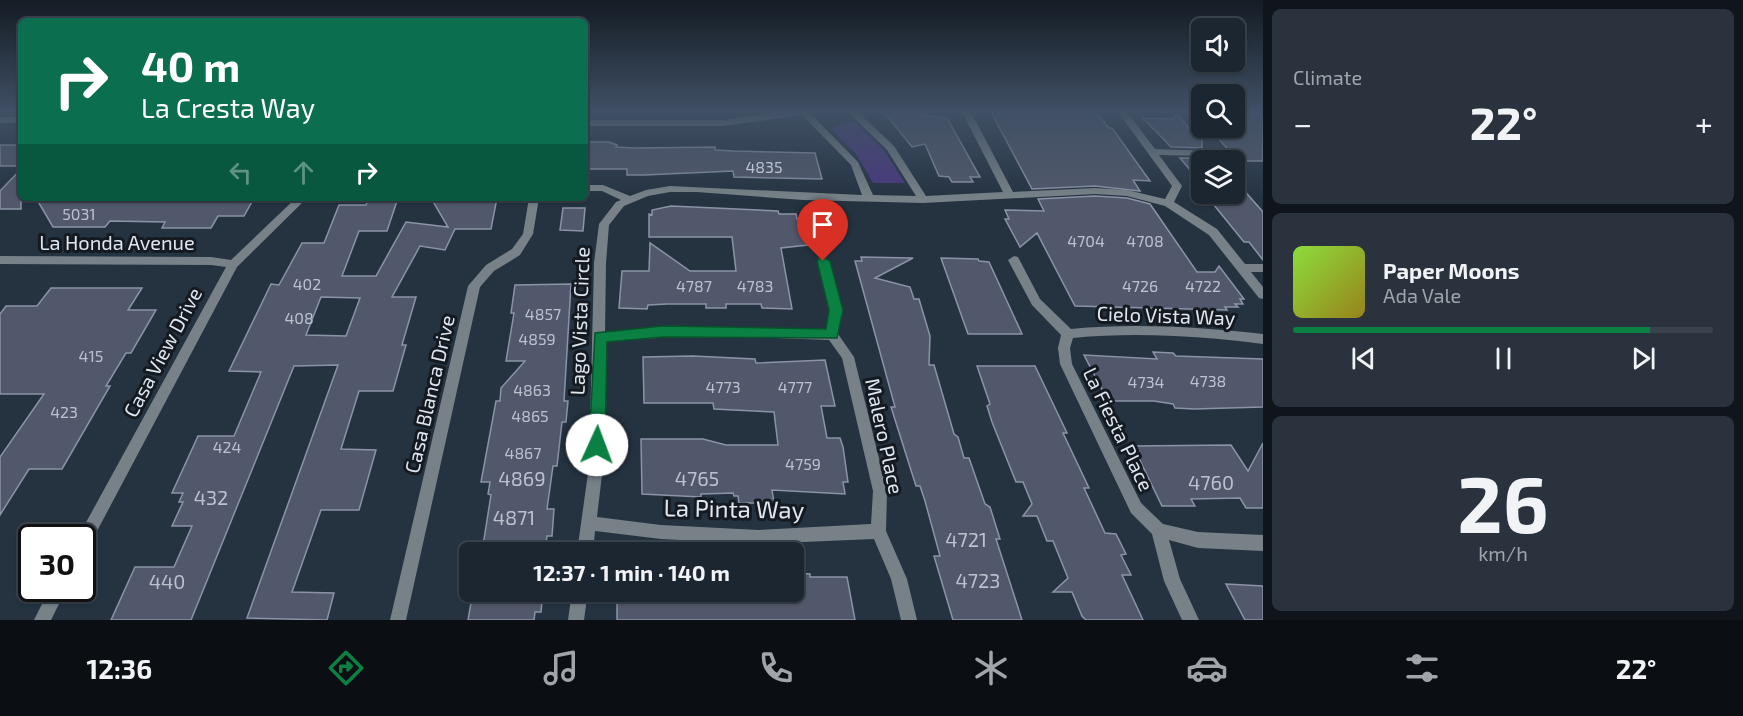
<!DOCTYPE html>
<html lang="en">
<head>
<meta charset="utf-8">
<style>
  body { margin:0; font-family:"Exo 2",sans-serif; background:#29323d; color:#f1f3f6; height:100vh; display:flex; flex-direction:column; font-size:22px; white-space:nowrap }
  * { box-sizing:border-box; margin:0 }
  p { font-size:20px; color:#a0a5ab }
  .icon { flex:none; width:33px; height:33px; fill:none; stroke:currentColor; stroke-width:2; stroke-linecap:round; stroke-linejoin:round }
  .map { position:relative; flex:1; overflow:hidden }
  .panel { display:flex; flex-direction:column; gap:9px; padding:9px; background:#0f151b; width:480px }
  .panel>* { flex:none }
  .top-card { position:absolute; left:18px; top:18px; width:570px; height:183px; border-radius:9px; box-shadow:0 2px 4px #0004,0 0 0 2px #3a434d; background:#0b6e4f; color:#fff; overflow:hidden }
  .fabs { position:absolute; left:1191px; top:18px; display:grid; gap:12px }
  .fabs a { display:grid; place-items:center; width:54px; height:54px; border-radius:9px; background:#1c2631; box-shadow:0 2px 4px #0004,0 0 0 2px #3a434d; font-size:30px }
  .speed { position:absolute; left:18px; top:524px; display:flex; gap:12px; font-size:30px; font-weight:700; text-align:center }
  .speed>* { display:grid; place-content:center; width:78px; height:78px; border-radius:50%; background:#1c2631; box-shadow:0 2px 4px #0004,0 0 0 2px #3a434d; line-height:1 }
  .speed .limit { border:3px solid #111; border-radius:9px; background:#fff; color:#111 }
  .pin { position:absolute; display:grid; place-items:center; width:51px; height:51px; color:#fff; margin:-62px -26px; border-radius:50% 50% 50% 0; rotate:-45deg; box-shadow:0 0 6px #0007 }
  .pin .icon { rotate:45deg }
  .me { position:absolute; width:66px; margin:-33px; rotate:2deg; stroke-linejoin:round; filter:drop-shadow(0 0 4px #0008) }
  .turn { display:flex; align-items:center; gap:21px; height:126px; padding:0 24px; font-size:27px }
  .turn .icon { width:78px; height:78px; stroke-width:2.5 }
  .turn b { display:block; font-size:42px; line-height:51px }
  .lanes { display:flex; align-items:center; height:57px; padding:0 24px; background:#0003; justify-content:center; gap:30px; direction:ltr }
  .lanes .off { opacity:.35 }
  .big { font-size:45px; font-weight:700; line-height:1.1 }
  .panel .card { flex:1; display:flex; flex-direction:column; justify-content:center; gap:9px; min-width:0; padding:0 21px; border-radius:9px; background:#29323d }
  .panel .dial { align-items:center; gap:0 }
  .dial b { font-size:78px; line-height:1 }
  .song { display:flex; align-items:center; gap:18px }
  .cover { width:72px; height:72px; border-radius:9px; background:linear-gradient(135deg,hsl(90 70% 55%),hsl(50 70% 35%)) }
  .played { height:6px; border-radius:3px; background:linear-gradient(90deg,#0b8043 85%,#3a434d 85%) }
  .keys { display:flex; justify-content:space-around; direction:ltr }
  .heat { display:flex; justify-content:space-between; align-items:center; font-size:33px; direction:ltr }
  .trip { position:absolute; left:459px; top:542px; width:345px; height:60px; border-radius:9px; background:#1c2631; box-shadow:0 2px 4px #0004,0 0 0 2px #3a434d; font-weight:700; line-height:60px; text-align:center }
  .tabs { display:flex; height:96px; justify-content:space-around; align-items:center; background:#0b0f14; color:#a0a5ab }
  .tabs .icon { width:42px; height:42px }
  .tabs .current { color:#0b8043 }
  .tabs b { font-size:27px; color:#f1f3f6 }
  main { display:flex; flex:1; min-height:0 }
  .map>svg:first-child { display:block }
  .green { fill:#493980 }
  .building { fill:#52586b; stroke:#8c93a8; stroke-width:1.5; fill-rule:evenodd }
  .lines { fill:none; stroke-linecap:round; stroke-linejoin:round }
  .street { fill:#778187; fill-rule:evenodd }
  .route { fill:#0b8043; stroke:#07532c; stroke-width:1.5 }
  .labels { text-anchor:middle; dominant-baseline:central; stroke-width:6; stroke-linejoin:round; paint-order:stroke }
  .number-label { font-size:16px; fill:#bbc2cf }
  .street-label { font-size:20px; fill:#dee6f0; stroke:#141a20 }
  .near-number-label { font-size:20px; fill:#bbc2cf }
  .near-street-label { font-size:24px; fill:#dee6f0; stroke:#141a20 }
</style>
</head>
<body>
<main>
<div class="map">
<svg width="1263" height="620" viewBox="0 0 1263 620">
  <rect width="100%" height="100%" fill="#253341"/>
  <path class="green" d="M854,121l30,29 21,33h-32l-17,-29 -25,-25z"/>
  <path class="building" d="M884,112h36l1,3 26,3 33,59h-10l3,5h-21l-3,-5 -10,-1 -14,-32 -13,3z
    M991,112h105l13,16h3l38,53 -17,-1 7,11 -45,-5 -63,3z
    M1234,112h24l5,5v44h-29v-5l-25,-28h25z
    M1177,114l12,14h13v20l-31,-1 -28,-29 31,1z
    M585,142h24l8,3 -1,2 18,1 81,-1v3l19,1 81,2 7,26 -88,-2 -1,-6 -89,4h-17v-6h-42z
    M0,145h21v21h-21z
    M1180,158h22v26z
    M21,169v40h-21v-18z
    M1234,179l29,33v48l-14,-18h-5l-39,-48h29z
    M1095,196l32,2 23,6 47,68h18l4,-6 25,33h-4l3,5h-8l3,3h-13l2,3 -152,-4 -38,-73 -17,14 -15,-28h4l-4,-9 39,1 -6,-12z
    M36,198h218l-10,18h-26l-7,12h-49l3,-6 -55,-1 -5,6h-52z
    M369,198h29l-11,33h-28l-17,45h34l30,-54 42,5 -17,-29h66l-6,31h-36l-10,21 -25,-4 -28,51h24l-14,48h4l-13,46h-34l-18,58 35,1 -17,60h-38l-29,82 42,1 -7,27 -80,-2 91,-253 -44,1 -103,254h-80l24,-53h39l18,-41h-20l11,-24h-4l4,-9h-11l26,-57h36l27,-64 -32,-1 42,-87 8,1 23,-42h22l15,-38h27zM321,297l39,1 -14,38 -40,-1z
    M671,206l107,5 1,3h17l1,5h7l4,26 -27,3 11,61 -30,-1 -1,-4h-35v4h-20v-4h-39l-19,1 -1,4 -28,-1 3,-37h27l1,-28 40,28h46l-4,-34h-83v-23l3,1v-5z
    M563,208h22l-2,23 -23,-1z
    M861,257l52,1 -38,20 35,9 4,12h5l11,37 -1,29h5l20,69 4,3 6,21h5l16,46 5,3 10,32h-4l26,81h-69l-19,-64h6l-15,-55 -5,-15h-4l-25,-79h4l-40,-146h7z
    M941,258l37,1 1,2 10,1 33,72h-54z
    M571,284l-7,117h4l-2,21h-4l-5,44h-4l-6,43h7l-2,27h-5l-2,14 -63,2 9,-57 -3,-1 2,-12h-9l15,-81h4l1,-13 24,-27h-19l8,-48h-3l4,-28z
    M51,288h91l-14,22h28l-25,43h-5l-20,33h4l-48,83h-33l-29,46v-58l44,-63h-44v-80l6,-8h31z
    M1153,352l20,1 3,3 87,3v48l-69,2 -19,-1 -2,-4 -19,-3h-46l-24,-46 73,4z
    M693,356l62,3 1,4 69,-3 10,46h-14l6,32h13l3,9 5,35h-5l2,12 -73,-4 2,13h-35l-1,-7h-4l-1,-3 -32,1v3l-59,-3 -1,-55h62l23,6h52l-4,-33 -60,-3 -1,-6h-69l-1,-46z
    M977,366h58l32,67h-4l26,55h-5l21,45 11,1 10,20 -5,1 10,20h-9l21,45h-57l-4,-4 -10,-24h-19l15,-14 -15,-37h-6l-10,-25h-14l9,-12 -9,-22h-7l-24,-60 -5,-16 3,-2z
    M1263,443v65h-17l-6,-10 -49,1 4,7h-33l-29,-60 98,-1 17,26z
    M794,573l16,1v3h37l8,43h-238v-29h177z
    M1226,584l37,2v34h-18z
    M473,591h70l-2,21h-6l-1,8h-66z"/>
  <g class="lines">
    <path class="street" d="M781,112h28l49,50 15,33 43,1 -29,-46 -39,-38h10l36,34 32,50 77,-4 -41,-80h9l42,80 82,-4 32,2 38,9 7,-13 -54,-74h9l28,37 57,2 2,2 -5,3 -50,-1 23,31 -8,16 43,27 28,35h18v8h-12l12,15v12l-4,-1 -50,-63 -44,-29 -38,-10 -32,-2 -172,9 -120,-3 -106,-8h-27l-22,4 -24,10 -15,19 -3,38 -1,69 111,-5 111,3 3,-20 -13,-49 2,-3h8l15,52 -4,24 16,23 33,134 -1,40 21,48 10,41h-16l-10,-41 -17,-40 -115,5 -98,-5 -66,-8 -2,21h-16l12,-86 5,-203 5,-39 17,-22 5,-2 -19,-9h-17v-6h18l27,11 16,-6 24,-4 192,9 -11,-30 -49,-50 -80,11h-137v-6h137zM745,337l84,3 13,18 31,133 -2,33 -112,6 -98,-5 -64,-8 6,-51 2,-125 53,-3z
      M0,117h21v6h-21z
      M296,198h11l-70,69 -150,283 -5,2v-15h-4l148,-270 -15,-2 -211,-1v-8l211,1 20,3z
      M529,198h10l-6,36 -13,21 -26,16 -14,16 -74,333h-16l78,-334 18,-21 26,-16 11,-15z
      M1014,256l4,1 22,42 31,30c64,-6 128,-2 192,5v10c-63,-8 -126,-12 -190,-6l-3,10 2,16 69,139 22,21 35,8 65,3v16l-65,-3 -29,-8 11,39 19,41h-17l-18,-39 -12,-47 -21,-21 -71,-149 -2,-16 3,-13 -29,-30 -24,-45z
      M50,588h17l-16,32h-17z
      M572,591h16l-4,29h-16z"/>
  </g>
  <linearGradient id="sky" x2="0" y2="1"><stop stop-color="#141c24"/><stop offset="0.56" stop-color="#405065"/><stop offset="1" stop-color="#405065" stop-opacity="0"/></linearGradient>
  <rect width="1263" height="199" fill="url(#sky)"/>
  <path class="route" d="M823,257l7,4 13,49 -6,28 -174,-1 -56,5 -2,103 -3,5h-11l-2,-5 6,-112 68,-7 163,3 3,-19 -12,-49z"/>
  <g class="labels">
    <g class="number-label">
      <text x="764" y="166">4835</text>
      <text x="79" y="213">5031</text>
      <text x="1086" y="240">4704</text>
      <text x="1145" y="240">4708</text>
      <text x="307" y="283">402</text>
      <text x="694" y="285">4787</text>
      <text x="755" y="285">4783</text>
      <text x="1140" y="285">4726</text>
      <text x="1203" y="285">4722</text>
      <text x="543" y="313">4857</text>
      <text x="299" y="317">408</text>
      <text x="537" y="338">4859</text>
      <text x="91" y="355">415</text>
      <text x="1208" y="380">4738</text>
      <text x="1146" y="381">4734</text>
      <text x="723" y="386">4773</text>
      <text x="795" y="386">4777</text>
      <text x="532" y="389">4863</text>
      <text x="64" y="411">423</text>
      <text x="530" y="415">4865</text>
      <text x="227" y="446">424</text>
      <text x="523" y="452">4867</text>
      <text x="803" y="463">4759</text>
    </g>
    <g class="street-label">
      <text x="117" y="242">La Honda Avenue</text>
      <text transform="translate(1166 315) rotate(2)">Cielo Vista Way</text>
      <text transform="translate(579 321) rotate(-88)">Lago Vista Circle</text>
      <text transform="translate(162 352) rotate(-62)">Casa View Drive</text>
      <text transform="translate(429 394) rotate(-77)">Casa Blanca Drive</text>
      <text transform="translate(1119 429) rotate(64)">La Fiesta Place</text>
      <text transform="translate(885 436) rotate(78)">Malero Place</text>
    </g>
    <g class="near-number-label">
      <text x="522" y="478">4869</text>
      <text x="697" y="478">4765</text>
      <text x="1211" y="482">4760</text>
      <text x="211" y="497">432</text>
      <text x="514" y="517">4871</text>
      <text x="966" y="539">4721</text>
      <text x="978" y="580">4723</text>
      <text x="167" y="581">440</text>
    </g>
    <g class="near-street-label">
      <text transform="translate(734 508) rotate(1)">La Pinta Way</text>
    </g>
  </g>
</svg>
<div class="fabs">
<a><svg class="icon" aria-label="sound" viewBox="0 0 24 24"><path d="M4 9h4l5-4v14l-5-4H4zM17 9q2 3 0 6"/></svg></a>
<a><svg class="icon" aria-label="search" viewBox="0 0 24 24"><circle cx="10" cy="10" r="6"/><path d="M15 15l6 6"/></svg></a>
<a><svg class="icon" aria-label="layers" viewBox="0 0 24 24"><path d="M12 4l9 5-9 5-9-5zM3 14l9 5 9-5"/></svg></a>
</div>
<div class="speed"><div class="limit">30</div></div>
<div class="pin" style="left:823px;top:261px;background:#d93025"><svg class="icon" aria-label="arrive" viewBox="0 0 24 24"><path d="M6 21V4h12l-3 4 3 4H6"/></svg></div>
<svg class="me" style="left:597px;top:445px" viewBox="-20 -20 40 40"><circle r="19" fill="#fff"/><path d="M0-13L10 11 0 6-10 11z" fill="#0b8043"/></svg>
<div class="trip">12:37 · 1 min · 140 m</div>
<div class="top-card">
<div class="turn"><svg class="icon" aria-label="right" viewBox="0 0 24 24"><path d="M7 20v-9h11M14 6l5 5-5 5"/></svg><div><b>40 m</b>La Cresta Way</div></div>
<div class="lanes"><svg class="icon off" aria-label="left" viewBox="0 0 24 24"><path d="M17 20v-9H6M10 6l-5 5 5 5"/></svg><svg class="icon off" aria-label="ahead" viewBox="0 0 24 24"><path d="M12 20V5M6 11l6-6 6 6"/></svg><svg class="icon" aria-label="right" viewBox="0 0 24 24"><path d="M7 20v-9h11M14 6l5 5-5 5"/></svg></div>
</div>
</div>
<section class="panel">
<div class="card"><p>Climate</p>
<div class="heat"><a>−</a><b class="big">22°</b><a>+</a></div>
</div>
<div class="card">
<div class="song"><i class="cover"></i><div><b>Paper Moons</b><p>Ada Vale</p></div></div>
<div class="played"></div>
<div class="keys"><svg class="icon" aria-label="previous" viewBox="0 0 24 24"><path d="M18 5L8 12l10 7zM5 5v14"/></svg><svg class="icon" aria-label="pause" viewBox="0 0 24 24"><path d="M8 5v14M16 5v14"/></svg><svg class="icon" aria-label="next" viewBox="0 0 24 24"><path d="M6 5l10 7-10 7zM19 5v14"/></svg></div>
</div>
<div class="card dial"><b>26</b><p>km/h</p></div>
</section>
</main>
<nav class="tabs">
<b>12:36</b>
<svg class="icon current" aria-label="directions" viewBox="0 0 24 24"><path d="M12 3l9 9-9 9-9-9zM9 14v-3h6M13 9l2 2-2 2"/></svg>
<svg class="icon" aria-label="music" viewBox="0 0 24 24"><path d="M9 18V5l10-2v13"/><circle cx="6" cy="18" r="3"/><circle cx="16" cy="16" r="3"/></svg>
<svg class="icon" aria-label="phone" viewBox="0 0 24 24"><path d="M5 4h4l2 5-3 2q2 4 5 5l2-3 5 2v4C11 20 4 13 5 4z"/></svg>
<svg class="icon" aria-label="climate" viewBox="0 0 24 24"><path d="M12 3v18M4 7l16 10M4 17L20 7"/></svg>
<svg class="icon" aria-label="car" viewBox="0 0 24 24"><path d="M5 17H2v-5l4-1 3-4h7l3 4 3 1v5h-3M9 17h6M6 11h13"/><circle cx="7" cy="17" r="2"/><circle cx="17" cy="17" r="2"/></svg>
<svg class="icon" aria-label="filters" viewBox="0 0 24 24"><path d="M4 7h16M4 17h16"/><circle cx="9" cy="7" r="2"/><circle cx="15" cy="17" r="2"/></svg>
<b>22°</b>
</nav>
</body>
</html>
